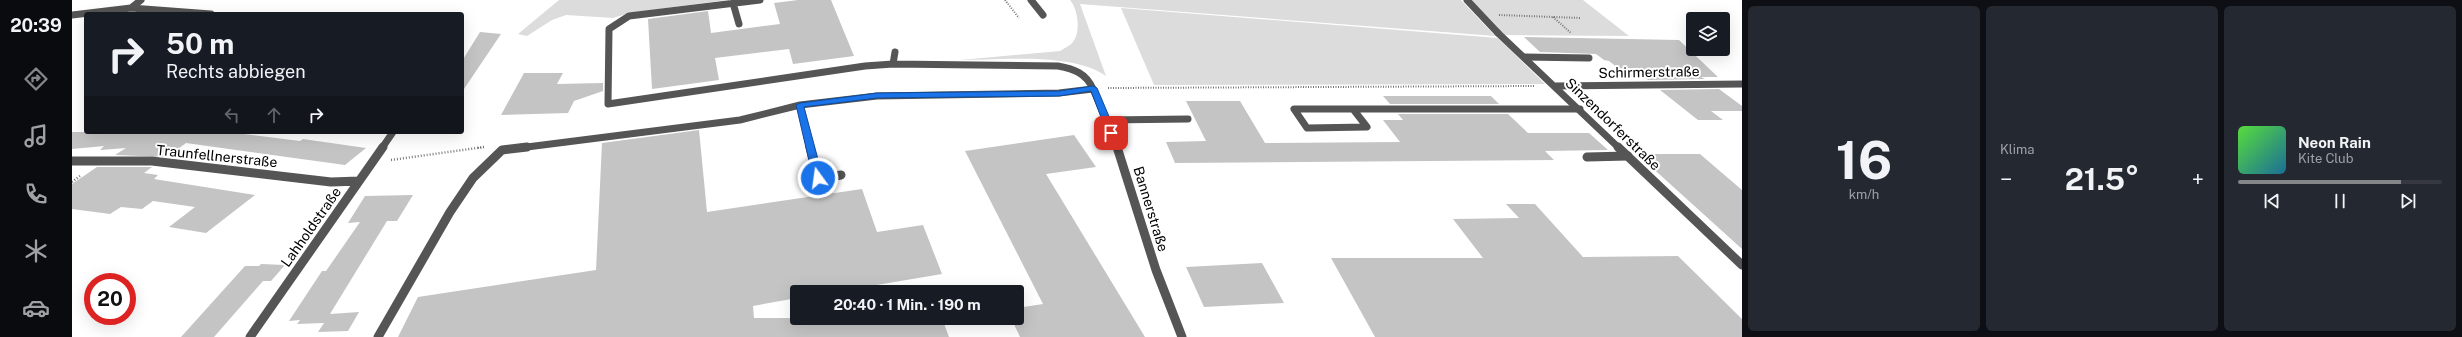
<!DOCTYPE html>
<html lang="de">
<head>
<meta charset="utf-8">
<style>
  body { margin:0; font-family:"Public Sans",sans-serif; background:#242831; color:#f1f3f6; height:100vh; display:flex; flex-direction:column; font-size:15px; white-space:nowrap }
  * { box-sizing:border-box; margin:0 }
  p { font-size:13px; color:#9ea1a6 }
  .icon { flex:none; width:22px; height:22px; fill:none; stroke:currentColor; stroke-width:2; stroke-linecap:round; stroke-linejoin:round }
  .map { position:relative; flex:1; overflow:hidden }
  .sheet { display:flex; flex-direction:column; gap:6px; padding:6px; background:#0d0f14; width:720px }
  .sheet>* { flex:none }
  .top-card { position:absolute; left:12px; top:12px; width:380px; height:122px; border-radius:4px; box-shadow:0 4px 16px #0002; background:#171b24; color:#f1f3f6; overflow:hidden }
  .controls { position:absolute; left:1614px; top:12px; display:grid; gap:8px }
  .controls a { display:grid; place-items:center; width:44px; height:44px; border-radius:4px; background:#171b24; box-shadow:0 4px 16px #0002; font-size:20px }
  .speed { position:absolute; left:12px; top:273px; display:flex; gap:8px; font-size:20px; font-weight:700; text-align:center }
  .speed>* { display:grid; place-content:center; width:52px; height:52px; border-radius:50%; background:#171b24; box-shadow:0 4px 16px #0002; line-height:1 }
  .speed .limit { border:6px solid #d22; background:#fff; color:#111 }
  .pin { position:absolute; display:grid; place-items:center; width:34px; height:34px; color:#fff; margin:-17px; border-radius:8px; box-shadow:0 2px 6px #0006 }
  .me { position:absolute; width:44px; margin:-22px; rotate:346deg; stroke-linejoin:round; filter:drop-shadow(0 0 3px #0008) }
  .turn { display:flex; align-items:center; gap:14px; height:84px; padding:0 16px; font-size:18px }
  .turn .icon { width:52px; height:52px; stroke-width:2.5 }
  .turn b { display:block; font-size:28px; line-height:34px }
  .lanes { display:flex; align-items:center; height:38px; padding:0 16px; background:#0003; justify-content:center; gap:20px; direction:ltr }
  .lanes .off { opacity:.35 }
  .big { font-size:30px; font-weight:700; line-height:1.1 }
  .sheet .card { flex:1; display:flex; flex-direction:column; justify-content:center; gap:6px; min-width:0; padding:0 14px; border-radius:6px; background:#242831 }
  .sheet .dial { align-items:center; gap:0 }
  .dial b { font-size:52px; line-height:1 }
  .song { display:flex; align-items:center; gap:12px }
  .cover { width:48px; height:48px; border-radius:6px; background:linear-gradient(135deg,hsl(110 70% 55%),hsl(200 70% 35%)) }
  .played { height:4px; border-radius:2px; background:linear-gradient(90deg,#858687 80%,#363941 80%) }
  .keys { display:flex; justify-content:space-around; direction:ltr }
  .heat { display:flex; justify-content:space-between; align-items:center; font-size:22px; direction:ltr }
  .sheet .tiles { flex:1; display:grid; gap:6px; grid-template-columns:repeat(3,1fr) }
  .trip { position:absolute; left:718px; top:285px; width:234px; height:40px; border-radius:4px; background:#171b24; box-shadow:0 4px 16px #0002; font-weight:700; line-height:40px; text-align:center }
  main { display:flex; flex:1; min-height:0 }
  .tab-bar { display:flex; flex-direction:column; width:72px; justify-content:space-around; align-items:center; background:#090b0e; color:#9ea1a6 }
  .tab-bar .icon { width:28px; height:28px }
  .tab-bar .current { color:#858687 }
  .tab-bar b { font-size:18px; color:#f1f3f6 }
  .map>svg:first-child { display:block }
  .green { fill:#dcdcdc }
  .building { fill:#c4c4c4 }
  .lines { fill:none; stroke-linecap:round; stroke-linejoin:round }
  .path-far1 { stroke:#777; stroke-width:2; stroke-dasharray:1 1.5; stroke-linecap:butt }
  .path { stroke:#777; stroke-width:2.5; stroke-dasharray:1 2; stroke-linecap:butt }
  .lane-far1 { stroke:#555; stroke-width:7 }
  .lane { stroke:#555; stroke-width:9 }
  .street-far1 { stroke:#555; stroke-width:7 }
  .street { stroke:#555; stroke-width:9 }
  .route { fill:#1a73e8; stroke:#114b97 }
  .labels { text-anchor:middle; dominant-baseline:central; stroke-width:4; stroke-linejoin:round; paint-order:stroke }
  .street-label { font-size:14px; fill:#000; stroke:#fff }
</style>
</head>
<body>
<main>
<nav class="tab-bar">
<b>20:39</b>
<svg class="icon current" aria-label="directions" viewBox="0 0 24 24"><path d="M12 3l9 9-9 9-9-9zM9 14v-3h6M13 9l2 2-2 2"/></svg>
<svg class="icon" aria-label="music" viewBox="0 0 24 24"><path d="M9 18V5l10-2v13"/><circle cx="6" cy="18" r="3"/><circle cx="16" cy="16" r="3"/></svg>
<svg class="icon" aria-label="phone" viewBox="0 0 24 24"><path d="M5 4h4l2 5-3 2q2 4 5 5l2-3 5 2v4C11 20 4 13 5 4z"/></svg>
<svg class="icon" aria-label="climate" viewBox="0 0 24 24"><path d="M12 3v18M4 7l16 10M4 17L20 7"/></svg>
<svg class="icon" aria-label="car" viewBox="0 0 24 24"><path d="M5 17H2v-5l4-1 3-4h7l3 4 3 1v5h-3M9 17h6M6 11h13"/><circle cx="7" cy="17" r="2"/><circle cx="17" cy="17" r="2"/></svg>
</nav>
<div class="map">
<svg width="1670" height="337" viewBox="0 0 1670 337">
  <rect width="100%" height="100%" fill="#fff"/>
  <path class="green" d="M487,0h168l-98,13 -16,5 -47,-3 -14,5 -25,16 -9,-2z
    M998,0h391l34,36 -415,-32 26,72c-33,-24 -106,-16 -146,-16l100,-9c4,-3 10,-5 13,-9 8,-10 5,-33 -3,-42z
    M1400,0h111l46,36 -124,-1z
    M1049,8l377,30 47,46 -391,1z"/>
  <path class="building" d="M726,0h33l23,56 -61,8 -4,-15 -74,9 4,22 -67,9 -4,-70 60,-8 3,22 69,-9 -6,-21z
    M408,32l21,2 -39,58v-31z
    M1452,37l155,3 39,37h-17l4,2 -57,1 -4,-3h-15l-20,-16 -5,-1 -8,-6 -56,-2z
    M452,73h39l-6,11 46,-1v8l-29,10 -6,12 -67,2z
    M1647,89l23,17v5h-31l12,9h-25l-38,-30z
    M1311,96h108l8,8h-109z
    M1114,101h54l25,42 135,-1 -17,-22h20l-5,-6h110l20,19h61l19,17 -63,1 9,9 -379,3 -9,-21 40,-1z
    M627,130l8,82 155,-23 15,43 46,-7 19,49 -107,18h-38v6l-44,8 1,12h188l7,19h-551l20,-40 178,-27 6,-127z
    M0,132h155l73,9 3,-2 63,9 -21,17 -159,-22 -19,14 -52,-2 11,-7 -26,2 4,-4 -32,3z
    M1002,135l22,32 -50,7 99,163h-125l-9,-19h6v-10l26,-4 -78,-153z
    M1565,154h63l42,36v59z
    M25,167h55l-8,6 14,2 -4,4 101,16 -49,38 -37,-6 26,-20 -42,-6 -11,8 -21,-2 -11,7 -38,-5v-25z
    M341,195l-16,26h-10l-57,93 29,-2 -11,19 -30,1 6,-9 -27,1 3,-4 -11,1 33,-50h4l34,-49 -12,1 17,-27z
    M1434,204h29l48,53 95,-1 64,63v18h-367l-44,-79h152l-30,-39 66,-1z
    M1190,263l22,40 -80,4 -18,-40z
    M189,264l24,1 -14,16h-8l-49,56h-33l64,-71h14z"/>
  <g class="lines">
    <path class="path-far1" d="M933,0l14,18
      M1427,15l82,3
      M1481,17l18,16
      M1036,88l427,-2
      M406,148l6,-1"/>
    <path class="path" d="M319,160l93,-13
      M0,182l8,-6"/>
    <path class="lane-far1" d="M688,0l-131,16 -20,13 -1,75 257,-38 28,-2 165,2c16,3 28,7 35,23l-34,4 -182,3 -77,9 10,43
      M959,0l12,15
      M1395,0l31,33
      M661,3l6,21
      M1452,57l65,1
      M821,64l2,-12
      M1222,109h59l14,18 -60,1z
      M1281,109h227
      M1034,120l82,-1
      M447,148l221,-28 60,-15"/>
    <path class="lane" d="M738,147l8,32 23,-4
      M1515,157l41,-1
      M306,337l72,-125 23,-34 29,-28 25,-3"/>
    <path class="street-far1" d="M59,8l10,-8
      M0,15l59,-7 80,6
      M1426,33l121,115
      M1483,86l187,-2
      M1021,89l25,59
      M310,148l11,-16"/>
    <path class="street" d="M1045,147l39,123 26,67
      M1546,147l124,118
      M0,161h80l179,21 28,-1
      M178,337l133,-190"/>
  </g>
  <path class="route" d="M1021,86l4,2 19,45 -2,1 -7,-1 -16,-42 -32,5 -182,2 -73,9 19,71 -5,3 -5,-3 -17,-73 4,-2 77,-10 182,-2z"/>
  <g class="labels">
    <g class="street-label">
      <text transform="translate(1577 72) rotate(-1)">Schirmerstraße</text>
      <text transform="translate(1541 124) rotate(44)">Sinzendorferstraße</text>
      <text transform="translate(145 156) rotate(6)">Traunfellnerstraße</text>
      <text transform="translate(1079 209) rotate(73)">Bannerstraße</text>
      <text transform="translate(239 227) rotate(-55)">Lahholdstraße</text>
    </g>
  </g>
</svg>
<div class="controls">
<a><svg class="icon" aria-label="layers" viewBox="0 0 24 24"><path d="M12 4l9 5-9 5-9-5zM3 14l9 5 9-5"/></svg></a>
</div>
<div class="speed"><div class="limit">20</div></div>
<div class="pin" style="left:1039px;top:133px;background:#d93025"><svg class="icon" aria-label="arrive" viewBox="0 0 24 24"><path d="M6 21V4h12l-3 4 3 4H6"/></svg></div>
<svg class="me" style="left:746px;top:178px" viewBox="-20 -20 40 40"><circle r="17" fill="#1a73e8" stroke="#fff" stroke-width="3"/><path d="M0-11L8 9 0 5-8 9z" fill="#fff"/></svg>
<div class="trip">20:40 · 1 Min. · 190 m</div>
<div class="top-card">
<div class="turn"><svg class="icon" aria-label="right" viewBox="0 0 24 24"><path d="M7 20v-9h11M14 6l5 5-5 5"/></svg><div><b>50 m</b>Rechts abbiegen</div></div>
<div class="lanes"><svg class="icon off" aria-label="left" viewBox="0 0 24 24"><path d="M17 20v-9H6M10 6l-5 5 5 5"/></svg><svg class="icon off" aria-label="ahead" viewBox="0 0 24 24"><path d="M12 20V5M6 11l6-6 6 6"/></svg><svg class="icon" aria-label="right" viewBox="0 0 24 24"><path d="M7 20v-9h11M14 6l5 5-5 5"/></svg></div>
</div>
</div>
<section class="sheet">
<div class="tiles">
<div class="card dial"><b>16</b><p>km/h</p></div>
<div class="card"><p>Klima</p>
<div class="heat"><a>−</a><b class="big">21.5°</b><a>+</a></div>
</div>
<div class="card">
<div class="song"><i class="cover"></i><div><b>Neon Rain</b><p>Kite Club</p></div></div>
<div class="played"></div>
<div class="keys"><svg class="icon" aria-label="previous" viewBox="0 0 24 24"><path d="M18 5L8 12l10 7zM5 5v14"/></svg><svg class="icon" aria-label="pause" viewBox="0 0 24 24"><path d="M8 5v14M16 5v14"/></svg><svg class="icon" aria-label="next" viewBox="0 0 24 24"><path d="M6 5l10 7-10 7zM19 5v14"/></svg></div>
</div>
</div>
</section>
</main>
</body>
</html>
